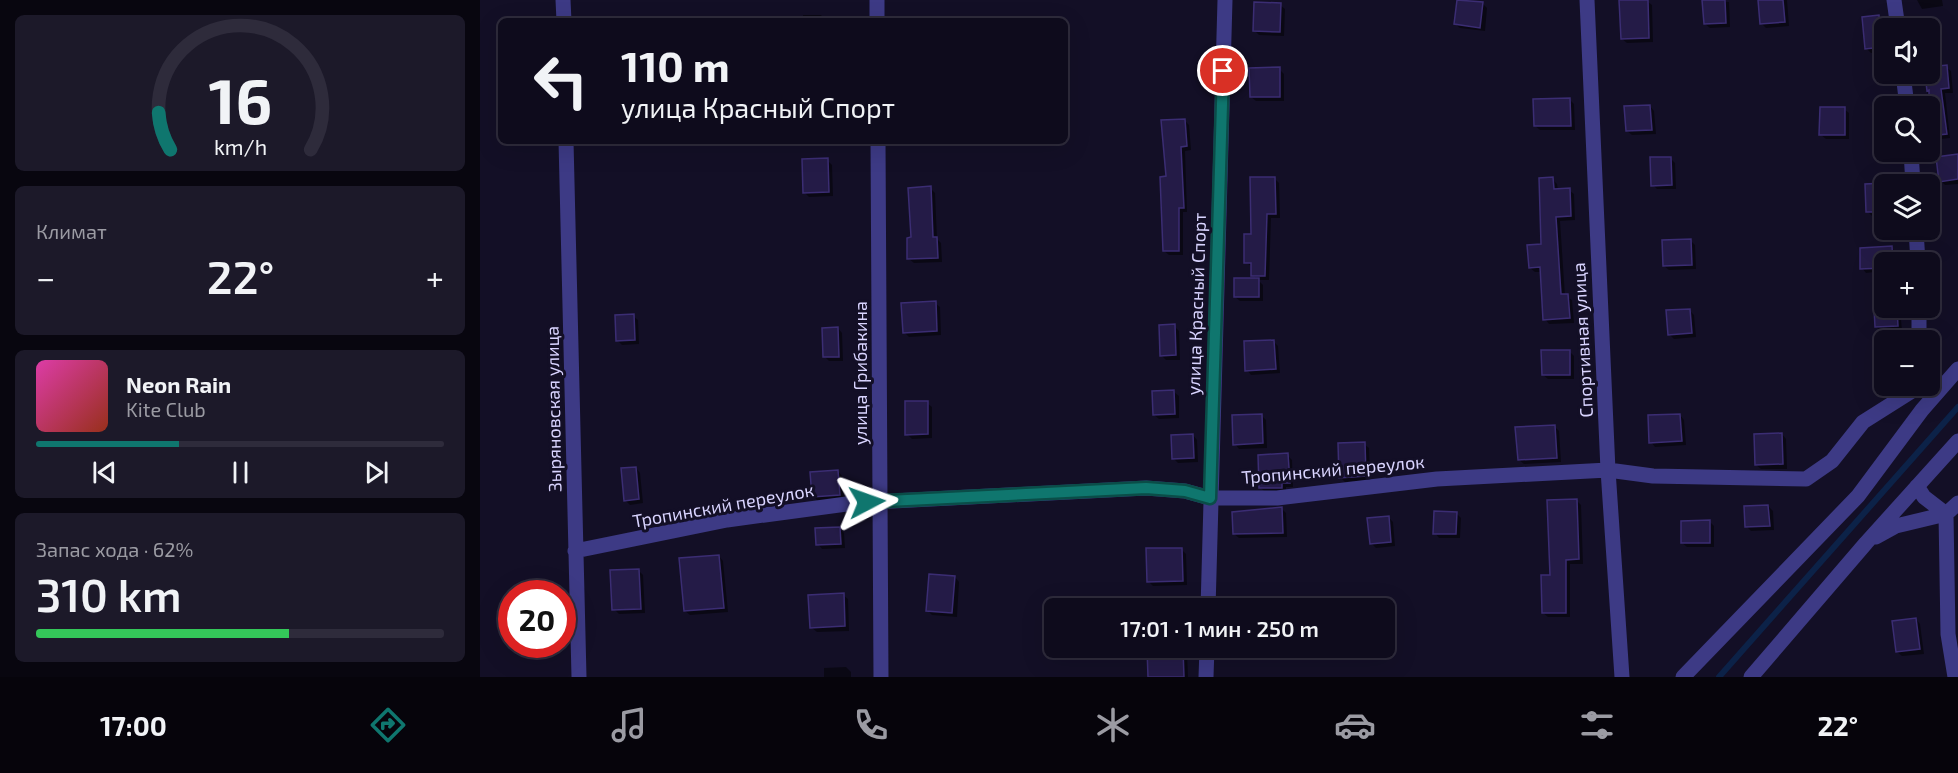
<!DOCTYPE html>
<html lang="ru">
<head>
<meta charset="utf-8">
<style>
  body { margin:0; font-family:"Exo 2",sans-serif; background:#1c1929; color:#f1f3f6; height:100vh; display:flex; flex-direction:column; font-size:22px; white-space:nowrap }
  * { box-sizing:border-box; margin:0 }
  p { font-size:20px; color:#9b9ba3 }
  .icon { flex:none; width:33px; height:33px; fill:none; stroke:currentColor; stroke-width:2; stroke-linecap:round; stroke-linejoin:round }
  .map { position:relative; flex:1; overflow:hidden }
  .sheet { display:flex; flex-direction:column; gap:15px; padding:15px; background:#08060f; width:480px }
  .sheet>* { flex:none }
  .hud { position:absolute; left:18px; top:18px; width:570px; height:126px; border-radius:9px; box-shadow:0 6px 24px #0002,0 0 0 2px #2e2b3b; background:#0e0b1c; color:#f1f3f6; overflow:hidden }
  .tools { position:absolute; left:1394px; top:18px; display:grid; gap:12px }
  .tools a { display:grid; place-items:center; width:66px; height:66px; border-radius:9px; background:#0e0b1c; box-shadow:0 6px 24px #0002,0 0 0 2px #2e2b3b; font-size:30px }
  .speed { position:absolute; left:18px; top:580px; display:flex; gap:12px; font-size:30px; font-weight:700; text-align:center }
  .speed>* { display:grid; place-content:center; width:78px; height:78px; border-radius:50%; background:#0e0b1c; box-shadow:0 6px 24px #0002,0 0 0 2px #2e2b3b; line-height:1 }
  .speed .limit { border:9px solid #d22; background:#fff; color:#111 }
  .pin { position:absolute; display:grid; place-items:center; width:51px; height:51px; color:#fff; margin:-26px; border:3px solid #fff; border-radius:50%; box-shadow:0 2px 6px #0007 }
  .me { position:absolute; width:66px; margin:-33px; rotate:86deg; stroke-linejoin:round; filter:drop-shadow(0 0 4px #0008) }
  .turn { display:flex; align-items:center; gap:21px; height:126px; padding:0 24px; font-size:27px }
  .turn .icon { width:78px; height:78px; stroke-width:2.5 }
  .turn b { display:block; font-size:42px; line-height:51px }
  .big { font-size:45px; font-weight:600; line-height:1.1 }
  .sheet .card { flex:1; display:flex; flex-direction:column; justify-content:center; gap:9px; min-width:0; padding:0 21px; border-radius:9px; background:#1c1929 }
  .sheet .dial { align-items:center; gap:0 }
  .dial svg { height:156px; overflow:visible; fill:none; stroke:#2e2b3b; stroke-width:7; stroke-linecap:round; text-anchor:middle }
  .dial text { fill:#f1f3f6; stroke:none }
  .song { display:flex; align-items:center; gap:18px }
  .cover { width:72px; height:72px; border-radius:9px; background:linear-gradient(135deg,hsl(320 70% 55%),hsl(10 70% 35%)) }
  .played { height:6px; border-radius:3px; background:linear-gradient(90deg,#0f766e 35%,#2e2b3b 35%) }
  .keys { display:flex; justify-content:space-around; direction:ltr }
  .heat { display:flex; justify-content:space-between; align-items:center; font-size:33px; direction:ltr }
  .charge { height:9px; border-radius:4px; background:linear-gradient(90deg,#34c759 62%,#2e2b3b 0) }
  .trip { position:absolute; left:564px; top:598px; width:351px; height:60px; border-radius:9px; background:#0e0b1c; box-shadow:0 6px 24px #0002,0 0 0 2px #2e2b3b; font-weight:600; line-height:60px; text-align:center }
  .dock { display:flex; height:96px; justify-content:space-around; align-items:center; background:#06040b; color:#9b9ba3 }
  .dock .icon { width:42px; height:42px }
  .dock .current { color:#0f766e }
  .dock b { font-size:27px; color:#f1f3f6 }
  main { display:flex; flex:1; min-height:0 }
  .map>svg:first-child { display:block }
  .shadow { fill:#0007 }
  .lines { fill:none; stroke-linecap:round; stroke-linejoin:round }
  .stream { stroke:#0c2248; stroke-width:6 }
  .building { fill:#241b47; stroke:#3b2d73; stroke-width:1.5 }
  .minor { stroke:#3d3a85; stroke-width:15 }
  .route-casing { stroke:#0a4d48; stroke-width:15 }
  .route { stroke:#0f766e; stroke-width:10 }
  .labels { text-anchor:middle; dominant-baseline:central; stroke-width:6; stroke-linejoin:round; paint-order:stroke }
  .street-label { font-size:18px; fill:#d9d4ff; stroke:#130f26 }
</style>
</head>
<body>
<main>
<section class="sheet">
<div class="card dial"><svg viewBox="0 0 100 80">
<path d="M14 69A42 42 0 1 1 86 69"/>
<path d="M14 69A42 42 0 0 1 8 50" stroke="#0f766e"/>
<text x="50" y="56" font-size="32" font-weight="700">16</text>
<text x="50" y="72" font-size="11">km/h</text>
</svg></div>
<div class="card"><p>Климат</p>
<div class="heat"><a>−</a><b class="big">22°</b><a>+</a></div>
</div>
<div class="card">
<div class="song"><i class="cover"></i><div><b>Neon Rain</b><p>Kite Club</p></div></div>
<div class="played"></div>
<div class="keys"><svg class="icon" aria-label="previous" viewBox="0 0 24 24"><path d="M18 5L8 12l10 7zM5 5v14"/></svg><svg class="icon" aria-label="pause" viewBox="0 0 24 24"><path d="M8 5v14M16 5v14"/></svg><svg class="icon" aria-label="next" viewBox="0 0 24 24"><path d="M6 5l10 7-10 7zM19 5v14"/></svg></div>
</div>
<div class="card"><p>Запас хода · 62%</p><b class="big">310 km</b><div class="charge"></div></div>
</section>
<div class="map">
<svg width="1478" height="677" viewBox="0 0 1478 677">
  <rect width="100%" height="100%" fill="#130f26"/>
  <path class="shadow" d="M1224,0l25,2 1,25 -20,1 -5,-4z
    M1279,0h28l2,26 -23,2 -5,-5z
    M1437,0h25l1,6 -21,3z
    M1167,1l5,4 1,37 -26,1 -5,-4z
    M1003,4l4,4 -2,23 -25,-3 -5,-4z
    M800,5l5,4 -1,27 -25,-1 -4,-4z
    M323,15h18l5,6h-23z
    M1399,17l4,5 1,30 -13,1 -5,-5z
    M1466,67l5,4 2,22h-8l5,45 -18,2 -3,-2 -2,-64h2v-6z
    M799,69l5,5v27h-28l-5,-4z
    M1089,99l5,5 1,26h-35l-5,-4z
    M1170,106l4,5 2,23 -24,1 -5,-4z
    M1364,109l5,4v26h-23l-5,-4z
    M704,120l5,5 2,25 -6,1 2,61h-4v43h-14l-5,-4 4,-73z
    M1478,156v28l-13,1 -4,-4z
    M1190,158l5,5 1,26h-19l-4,-4z
    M347,160l5,5 1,31 -24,1 -5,-5z
    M795,179l4,4 1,35h-9l-2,62h-11l5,5v16h-23l-5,-4 22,-17 -4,-5v-8l-8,-5 7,-26z
    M1072,179l5,5 1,6h11l5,4 1,26 -15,1 5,75 7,4 2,23 -25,1 -4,-5 -3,-47h-7l-5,-4 13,-23z
    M1404,185v31h-12l-4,-4z
    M450,188l5,5 2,46 4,4 1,19 -28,1 -5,-4 3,-20z
    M1210,240l5,5 1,24 -27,1 -5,-4z
    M1412,248l4,5 1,9h-13v46h16l2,23h-21l-5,-4 -2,-55 -8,1 -4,-5z
    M455,303l5,4 1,28 -32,2 -5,-5z
    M1209,310l5,5 2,22 -22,2 -5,-5z
    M153,316l5,4 1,24 -17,1 -4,-4z
    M694,326l5,5 1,29h-14l-5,-5z
    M358,328l4,5 1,28h-14l-4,-4z
    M793,341l5,5 2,27 -29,2 -4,-5z
    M1089,351l5,5v23h-26l-5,-4z
    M1404,365v21h19v6l-19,1 -5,-5 -1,-22z
    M694,392l5,4v22l-20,1 -5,-4z
    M447,403l5,4v31l-20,1 -5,-5z
    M781,415l5,5 1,28 -28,1 -4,-5z
    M1200,415l4,5 2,25 -31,2 -4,-5z
    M1075,427l4,4 2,31 -37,2 -5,-4z
    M1302,434l4,5 1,30h-26l-5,-4z
    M713,435l4,5 1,22 -20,1 -4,-4z
    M884,444l5,4 1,32 -25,2 -5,-5z
    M807,455l5,5 1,27h-7v5h-21l-4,-4z
    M156,468l4,5 3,30 -13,2 -5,-5z
    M358,471l4,5 2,23 -26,2 -5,-5z
    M1096,500l5,5 2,59h-13v53h-22l-5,-4 9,-37z
    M1288,506l5,5 1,19 -23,1 -4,-4z
    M802,509l4,4 1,24 -48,1 -5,-4z
    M976,513l5,5 -1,20h-21l-4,-5z
    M908,517l5,5 2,24 -19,2 -5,-5z
    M1230,522l4,4v21h-27l-5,-4z
    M359,528l5,5 1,15 -23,1 -4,-5z
    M701,549l5,5 1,31 -34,1 -4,-4z
    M239,556l4,5 5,51 -38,3 -5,-4z
    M158,570l5,5 2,38 -26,1 -5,-5z
    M475,577l4,5 -2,35 -25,-2 -5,-5z
    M363,595l5,4 1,32 -32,1 -5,-4z
    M754,599h23l5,5v5h-28z
    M1436,619l4,5 4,30 -22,2 -5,-4z
    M703,648l4,4 1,25h-38l-1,-28z
    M366,667l5,5v5h-27v-9z"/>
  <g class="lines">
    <path class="stream" d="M1239,677l239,-270"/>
  </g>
  <path class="building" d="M977,0l26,2 -3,26 -26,-4z
    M1139,0h29l1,38 -28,1z
    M1222,0h23l1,23 -22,1z
    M1278,0h25l2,22 -25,2z
    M774,2l27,1 -1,29 -27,-1z
    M1399,15l3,32 -17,2 -3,-32z
    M1467,65l2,23 -8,1 6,45 -18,2v-46l-2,1 -2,-17h4v-7z
    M800,67v30h-30l-1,-29z
    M1090,98l1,28h-37l-1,-27z
    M1170,105l2,25 -26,1 -2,-25z
    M1340,107h25v28h-26z
    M705,119l2,27 -6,1 3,61h-5v43h-16l-3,-74 6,-1 -5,-56z
    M1478,154v25l-19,3 -3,-25z
    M1170,157h21l1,28 -21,1z
    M348,158l1,34 -26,1 -1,-34z
    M770,177h25l1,37h-9l-2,62h-14v-13h-7v-29h7z
    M1073,177l1,12 16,-1 1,28 -15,1 5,77h7l2,24 -27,2 -3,-53 -11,1 -2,-23 14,-1 -2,-66z
    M1404,183v29h-18l-1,-28z
    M451,186l2,51h4l1,21 -31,1v-21l4,-1 -3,-49z
    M1211,239l1,26 -29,1 -1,-26z
    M1412,246l1,16h-9v6l-24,1v-21z
    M754,278h25v19h-25z
    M456,301l1,30 -34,2 -2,-30z
    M1394,308h23l1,18 -23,1z
    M1210,309l2,24 -24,2 -2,-25z
    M154,314l1,26 -19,1 -1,-26z
    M695,324l1,31 -16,1 -1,-31z
    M358,327l1,30h-16l-1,-29z
    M794,340l2,29 -31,2 -1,-30z
    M1061,350h29v25h-28z
    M694,390l1,24 -22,1 -1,-24z
    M425,401h23v33l-23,1z
    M782,414l1,29 -30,2 -1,-30z
    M1200,414l2,27 -33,2 -1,-28z
    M1075,425l2,33 -39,2 -3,-33z
    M1302,433l1,31 -28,1 -1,-31z
    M713,434l1,24 -22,1 -1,-24z
    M885,442l1,34 -27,2 -1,-35z
    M808,453l2,30h-8v5h-23l-1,-33z
    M156,467l3,32 -15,2 -3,-33z
    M358,470l2,25 -28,2 -2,-25z
    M1097,499l2,60 -13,1v53h-24l-1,-38h9l-3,-75z
    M1288,505l2,21 -25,1 -1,-21z
    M802,507l1,26 -50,1 -1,-22z
    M954,511l23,1 -1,22h-23z
    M909,516l2,26 -21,2 -3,-26z
    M1230,520v23h-29v-22z
    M360,527l1,17 -25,1 -1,-17z
    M666,548h36l1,33 -36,1z
    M239,555l5,53 -40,3 -5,-53z
    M159,569l2,40 -29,1 -2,-40z
    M449,574l26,2 -3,37 -26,-2z
    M364,593l1,33 -35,2 -2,-33z
    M1436,618l4,31 -24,3 -4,-31z
    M667,648h36l1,29h-36z"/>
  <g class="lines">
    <path class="minor" d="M83,0l1,21
      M397,0v21
      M1107,0l21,470 14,207
      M1414,0l4,28
      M1423,74l4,32
      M86,141l13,536
      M398,141l3,536
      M1431,152l2,32
      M1436,230l2,32
      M1439,308v32
      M1437,486l7,11 22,17
      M1466,514l2,120 7,43
      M1396,537l20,-11 50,-12 12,-11
      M95,551l152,-31 127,-17 292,-15 39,3 25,7h67l160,-19 171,-9 45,6 153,3 26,-18 31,-39 57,-36
      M728,609l17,-609
      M726,677l1,-29
      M1203,677l175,-181 64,-86 36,-41
      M1271,677l115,-134 92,-102"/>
  </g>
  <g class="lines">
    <defs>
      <path id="route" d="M387,502l279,-14 39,3 25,7 13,-427"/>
    </defs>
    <use href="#route" class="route-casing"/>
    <use href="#route" class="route"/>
  </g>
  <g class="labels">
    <g class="street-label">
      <text transform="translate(716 304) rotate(-88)">улица Красный Спорт</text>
      <text transform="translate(1102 340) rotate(-93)">Спортивная улица</text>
      <text transform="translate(380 373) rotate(-90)">улица Грибакина</text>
      <text transform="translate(73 409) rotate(-91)">Зыряновская улица</text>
      <text transform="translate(853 469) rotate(-5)">Тропинский переулок</text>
      <text transform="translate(243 505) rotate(-10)">Тропинский переулок</text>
    </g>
  </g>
</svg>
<div class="tools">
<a><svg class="icon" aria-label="sound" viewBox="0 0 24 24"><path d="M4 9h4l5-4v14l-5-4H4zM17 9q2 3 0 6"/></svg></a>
<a><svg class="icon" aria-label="search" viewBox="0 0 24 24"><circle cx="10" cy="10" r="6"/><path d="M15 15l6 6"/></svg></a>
<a><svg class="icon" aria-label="layers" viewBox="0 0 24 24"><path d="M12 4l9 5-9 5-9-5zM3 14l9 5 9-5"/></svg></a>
<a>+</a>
<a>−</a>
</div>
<div class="speed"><div class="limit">20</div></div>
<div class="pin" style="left:743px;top:71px;background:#d93025"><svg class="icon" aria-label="arrive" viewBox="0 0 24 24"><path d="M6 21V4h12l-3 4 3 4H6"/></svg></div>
<svg class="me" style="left:387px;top:502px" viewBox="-20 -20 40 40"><path d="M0-17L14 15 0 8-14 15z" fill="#0f766e" stroke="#fff" stroke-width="4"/></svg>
<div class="trip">17:01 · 1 мин · 250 m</div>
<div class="hud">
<div class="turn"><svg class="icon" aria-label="left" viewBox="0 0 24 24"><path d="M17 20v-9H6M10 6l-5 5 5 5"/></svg><div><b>110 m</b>улица Красный Спорт</div></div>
</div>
</div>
</main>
<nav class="dock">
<b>17:00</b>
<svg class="icon current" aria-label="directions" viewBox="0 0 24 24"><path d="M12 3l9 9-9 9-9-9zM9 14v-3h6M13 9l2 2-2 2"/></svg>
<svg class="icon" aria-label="music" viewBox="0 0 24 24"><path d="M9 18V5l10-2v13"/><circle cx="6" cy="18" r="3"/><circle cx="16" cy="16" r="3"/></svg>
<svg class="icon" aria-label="phone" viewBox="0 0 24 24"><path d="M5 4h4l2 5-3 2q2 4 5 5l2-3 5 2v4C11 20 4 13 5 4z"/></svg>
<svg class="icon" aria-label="climate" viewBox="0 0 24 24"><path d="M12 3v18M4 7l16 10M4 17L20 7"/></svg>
<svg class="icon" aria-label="car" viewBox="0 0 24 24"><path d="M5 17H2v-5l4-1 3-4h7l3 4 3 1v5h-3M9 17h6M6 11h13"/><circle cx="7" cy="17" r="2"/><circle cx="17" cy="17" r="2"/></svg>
<svg class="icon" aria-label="filters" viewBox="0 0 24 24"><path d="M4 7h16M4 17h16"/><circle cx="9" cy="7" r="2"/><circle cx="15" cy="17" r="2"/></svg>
<b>22°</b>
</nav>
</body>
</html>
